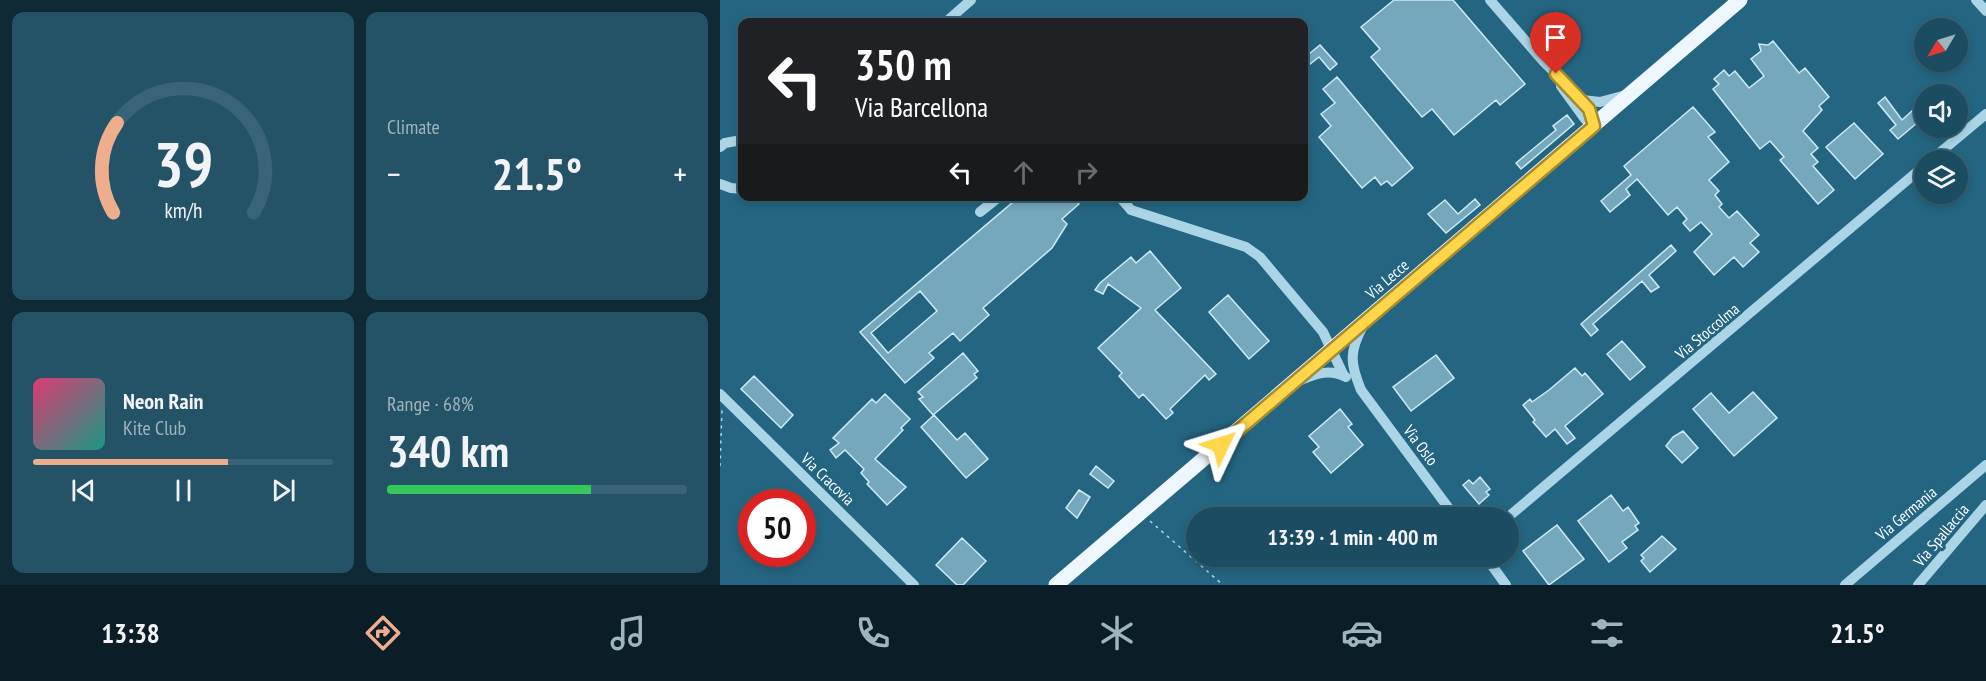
<!DOCTYPE html>
<html lang="en">
<head>
<meta charset="utf-8">
<style>
  body { margin:0; font-family:"PT Sans Narrow",sans-serif; background:#245367; color:#f1f3f6; height:100vh; display:flex; flex-direction:column; font-size:22px; white-space:nowrap }
  * { box-sizing:border-box; margin:0 }
  p { font-size:20px; color:#a0b4bd }
  .icon { flex:none; width:33px; height:33px; fill:none; stroke:currentColor; stroke-width:2; stroke-linecap:round; stroke-linejoin:round }
  .map { position:relative; flex:1; overflow:hidden }
  .panel { display:flex; flex-direction:column; gap:12px; padding:12px; background:#0f2a35; width:720px }
  .panel>* { flex:none }
  .hud { position:absolute; left:18px; top:18px; width:570px; height:183px; border-radius:12px; box-shadow:0 3px 9px #0003,0 0 0 2px #396376; background:#202124; color:#fff; overflow:hidden }
  .needle { width:39px; rotate:232deg }
  .tools { position:absolute; left:1194px; top:18px; display:grid; gap:12px }
  .tools a { display:grid; place-items:center; width:54px; height:54px; border-radius:50%; background:#1b4c61; box-shadow:0 3px 9px #0003,0 0 0 2px #396376; font-size:30px }
  .speed { position:absolute; left:18px; top:489px; display:flex; gap:12px; font-size:30px; font-weight:700; text-align:center }
  .speed>* { display:grid; place-content:center; width:78px; height:78px; border-radius:50%; background:#1b4c61; box-shadow:0 3px 9px #0003,0 0 0 2px #396376; line-height:1 }
  .speed .limit { border:9px solid #d22; background:#fff; color:#111 }
  .pin { position:absolute; display:grid; place-items:center; width:51px; height:51px; color:#fff; margin:-62px -26px; border-radius:50% 50% 50% 0; rotate:-45deg; box-shadow:0 0 6px #0007 }
  .pin .icon { rotate:45deg }
  .me { position:absolute; width:66px; margin:-33px; rotate:49deg; stroke-linejoin:round; filter:drop-shadow(0 0 4px #0008) }
  .turn { display:flex; align-items:center; gap:21px; height:126px; padding:0 18px; font-size:27px }
  .turn .icon { width:78px; height:78px; stroke-width:2.5 }
  .turn b { display:block; font-size:42px; line-height:51px }
  .lanes { display:flex; align-items:center; height:57px; padding:0 18px; background:#0003; justify-content:center; gap:30px; direction:ltr }
  .lanes .off { opacity:.35 }
  .big { font-size:45px; font-weight:700; line-height:1.1 }
  .panel .widget { flex:1; display:flex; flex-direction:column; justify-content:center; gap:9px; min-width:0; padding:0 21px; border-radius:12px; background:#245367 }
  .panel .dial { align-items:center; gap:0 }
  .dial svg { height:156px; overflow:visible; fill:none; stroke:#396376; stroke-width:7; stroke-linecap:round; text-anchor:middle }
  .dial text { fill:#f1f3f6; stroke:none }
  .song { display:flex; align-items:center; gap:18px }
  .cover { width:72px; height:72px; border-radius:9px; background:linear-gradient(135deg,hsl(340 70% 55%),hsl(170 70% 35%)) }
  .played { height:6px; border-radius:3px; background:linear-gradient(90deg,#eead8d 65%,#396376 65%) }
  .keys { display:flex; justify-content:space-around; direction:ltr }
  .heat { display:flex; justify-content:space-between; align-items:center; font-size:33px; direction:ltr }
  .charge { height:9px; border-radius:4px; background:linear-gradient(90deg,#34c759 68%,#396376 0) }
  .panel .tiles { flex:1; display:grid; gap:12px; grid-template-columns:repeat(2,1fr) }
  .trip { position:absolute; left:466px; top:507px; width:333px; height:60px; border-radius:30px; background:#1b4c61; box-shadow:0 3px 9px #0003,0 0 0 2px #396376; font-weight:700; line-height:60px; text-align:center }
  .dock { display:flex; height:96px; justify-content:space-around; align-items:center; background:#0b1e27; color:#a0b4bd }
  .dock .icon { width:42px; height:42px }
  .dock .current { color:#eead8d }
  .dock b { font-size:27px; color:#f1f3f6 }
  main { display:flex; flex:1; min-height:0 }
  .map>svg:first-child { display:block }
  .building { fill:#75a8bd; stroke:#ceeaf5; stroke-width:1.5; fill-rule:evenodd }
  .lines { fill:none; stroke-linecap:round; stroke-linejoin:round }
  .path { stroke:#abd5e7; stroke-width:1.5; stroke-dasharray:3 4.5; stroke-linecap:butt }
  .minor { stroke:#abd5e7; stroke-width:10 }
  .major { stroke:#edf7fd; stroke-width:15 }
  .route-casing { stroke:#a68a30; stroke-width:15 }
  .route { stroke:#ffd54a; stroke-width:10 }
  .labels { text-anchor:middle; dominant-baseline:central; stroke-width:6; stroke-linejoin:round; paint-order:stroke }
  .street-label { font-size:16px; fill:#fff; stroke:#246581 }
</style>
</head>
<body>
<main>
<section class="panel">
<div class="tiles">
<div class="widget dial"><svg viewBox="0 0 100 80">
<path d="M14 69A42 42 0 1 1 86 69"/>
<path d="M14 69A42 42 0 0 1 16 23" stroke="#eead8d"/>
<text x="50" y="56" font-size="32" font-weight="700">39</text>
<text x="50" y="72" font-size="11">km/h</text>
</svg></div>
<div class="widget"><p>Climate</p>
<div class="heat"><a>−</a><b class="big">21.5°</b><a>+</a></div>
</div>
<div class="widget">
<div class="song"><i class="cover"></i><div><b>Neon Rain</b><p>Kite Club</p></div></div>
<div class="played"></div>
<div class="keys"><svg class="icon" aria-label="previous" viewBox="0 0 24 24"><path d="M18 5L8 12l10 7zM5 5v14"/></svg><svg class="icon" aria-label="pause" viewBox="0 0 24 24"><path d="M8 5v14M16 5v14"/></svg><svg class="icon" aria-label="next" viewBox="0 0 24 24"><path d="M6 5l10 7-10 7zM19 5v14"/></svg></div>
</div>
<div class="widget"><p>Range · 68%</p><b class="big">340 km</b><div class="charge"></div></div>
</div>
</section>
<div class="map">
<svg width="1266" height="585" viewBox="0 0 1266 585">
  <rect width="100%" height="100%" fill="#246581"/>
  <path class="building" d="M674,0h59l72,84 -25,21 -4,-5 -42,35 -22,-26 -10,8 -51,-60 9,-8 -19,-22z
    M1053,41l26,32 6,-5 24,29 -10,9 3,4 -19,21 15,17 -7,6 7,8 -5,4 21,24 -16,14 -38,-44 4,-3 -14,-16 -10,8 -47,-60 6,-5 -5,-5 10,-9 5,6 6,-5 14,17 15,-12 -13,-17 10,-8 -2,-7 9,1z
    M600,45l17,19 -7,6 -11,-13 -15,12v-11z
    M617,77l76,91 -21,18 -5,-5 -6,4 -6,-8 -13,11 -43,-51 12,-11 -10,-12 14,-11 -12,-14z
    M1165,97l17,23 22,-20v17l-26,22 -8,-9 6,-5 -18,-22z
    M973,107l22,25 -7,5 21,25 -20,18 10,11 -4,4 7,9 -3,3 10,11 8,-7 22,24 -9,8 9,9 -16,15 -9,-10 -20,18 -20,-23 18,-18 -11,-12 -11,9 -7,-8 4,-4 -10,-12 -9,8 -31,-36 -11,10 4,6 -20,17 -9,-11 30,-26 -7,-9z
    M847,115l7,9 -53,45 -5,-6 40,-33 -3,-4z
    M1134,123l29,31 -28,25 -29,-32z
    M300,196h52l7,8 -17,15 5,5 -15,24 -69,60 6,7 -29,26 -7,-8 -24,20 5,5 -29,25 -45,-51zM200,291l17,20 -49,42 -17,-20z
    M755,199l5,6 -34,28 -18,-19 17,-14 13,14z
    M951,245l5,6 -27,24 10,12 -8,5 -9,-11 -49,43 5,6 -7,6 -10,-12z
    M430,251l31,37 -26,22 61,64 -7,6 -4,-5 -35,34 3,4 -7,6 -23,-25 -4,4 -20,-22 3,-3 -24,-25 43,-40 -33,-24 -5,10 -8,-4 5,-7 31,-26 5,6z
    M508,295l41,46 -20,18 -40,-47z
    M902,341l23,26 -15,13 -23,-26z
    M243,353l15,18 -4,3 3,4 -44,37 -14,-16 4,-2 -5,-5z
    M716,355l18,23 -43,33 -18,-24z
    M855,368l7,8 3,-3 18,21 -38,32 10,12 -8,6 -12,-15 -9,8 -13,-15 2,-2 -12,-15 7,-6 2,3 17,-12z
    M34,376l39,39 -12,13 -40,-39z
    M1033,392l24,26 -43,38 -41,-47 18,-16 18,20z
    M165,394l25,25 -9,9 2,2 -28,29 31,28 -19,18 -20,-21 2,-2 -8,-9 3,-4 -19,-19 -9,8 -6,-8 9,-7 -6,-5 39,-39 4,4z
    M620,409l12,15 -4,3 15,18 -32,28 -18,-21 6,-5 -10,-11z
    M214,415l23,25 8,-7 23,26 -22,19 -45,-51z
    M963,431l15,17 -16,15 -16,-17 7,-9z
    M376,466l18,15 -6,7 -18,-14z
    M760,477l10,12 -4,3 3,3 -10,9 -16,-19 6,-5 4,4z
    M359,490l11,7 -13,21 -11,-10z
    M891,495l12,16 5,-4 11,16 -4,3 3,4 -16,12 5,6 -18,14 -31,-41z
    M837,525l27,34 -35,26 -26,-34z
    M942,536l14,13 -26,23 -9,-11 3,-3 -3,-3z
    M242,538l24,23 -23,24h-6l-21,-20z"/>
  <g class="lines">
    <path class="path" d="M0,466l2,-56
      M430,521l73,64"/>
    <path class="minor" d="M770,0l53,61 39,39 7,9 5,17
      M1256,0l10,11
      M226,22l25,-22
      M841,86l24,33 9,7
      M862,100l18,2 26,-7
      M0,147l5,-4 17,-3
      M1211,160l55,-46
      M0,184l11,4 11,1
      M399,196l12,14 115,37 14,10 63,75 21,44
      M260,212l20,-16
      M643,326c-14,26 -13,37 -2,64l95,128
      M581,380c16,-7 29,-11 45,-3
      M0,394l194,191
      M787,518l417,-352
      M765,556l21,29
      M1125,585l141,-120
      M1198,585l68,-80"/>
    <path class="major" d="M336,585l684,-585"/>
  </g>
  <g class="lines">
    <defs>
      <path id="route" d="M501,445l373,-319 -5,-17 -33,-35"/>
    </defs>
    <use href="#route" class="route-casing"/>
    <use href="#route" class="route"/>
  </g>
  <g class="labels">
    <g class="street-label">
      <text transform="translate(667 279) rotate(-41)">Via Lecce</text>
      <text transform="translate(987 331) rotate(-40)">Via Stoccolma</text>
      <text transform="translate(701 445) rotate(53)">Via Oslo</text>
      <text transform="translate(108 479) rotate(44)">Via Cracovia</text>
      <text transform="translate(1186 513) rotate(-40)">Via Germania</text>
      <text transform="translate(1221 535) rotate(-50)">Via Spallaccia</text>
    </g>
  </g>
</svg>
<div class="tools">
<a><svg class="needle" viewBox="-14 -14 28 28"><path d="M0-13l5 13h-10z" fill="#e53935"/><path d="M0 13l5-13h-10z" fill="#a0b4bd"/></svg></a>
<a><svg class="icon" aria-label="sound" viewBox="0 0 24 24"><path d="M4 9h4l5-4v14l-5-4H4zM17 9q2 3 0 6"/></svg></a>
<a><svg class="icon" aria-label="layers" viewBox="0 0 24 24"><path d="M12 4l9 5-9 5-9-5zM3 14l9 5 9-5"/></svg></a>
</div>
<div class="speed"><div class="limit">50</div></div>
<div class="pin" style="left:836px;top:74px;background:#d93025"><svg class="icon" aria-label="arrive" viewBox="0 0 24 24"><path d="M6 21V4h12l-3 4 3 4H6"/></svg></div>
<svg class="me" style="left:501px;top:445px" viewBox="-20 -20 40 40"><path d="M0-17L14 15 0 8-14 15z" fill="#ffd54a" stroke="#fff" stroke-width="4"/></svg>
<div class="trip">13:39 · 1 min · 400 m</div>
<div class="hud">
<div class="turn"><svg class="icon" aria-label="left" viewBox="0 0 24 24"><path d="M17 20v-9H6M10 6l-5 5 5 5"/></svg><div><b>350 m</b>Via Barcellona</div></div>
<div class="lanes"><svg class="icon" aria-label="left" viewBox="0 0 24 24"><path d="M17 20v-9H6M10 6l-5 5 5 5"/></svg><svg class="icon off" aria-label="ahead" viewBox="0 0 24 24"><path d="M12 20V5M6 11l6-6 6 6"/></svg><svg class="icon off" aria-label="right" viewBox="0 0 24 24"><path d="M7 20v-9h11M14 6l5 5-5 5"/></svg></div>
</div>
</div>
</main>
<nav class="dock">
<b>13:38</b>
<svg class="icon current" aria-label="directions" viewBox="0 0 24 24"><path d="M12 3l9 9-9 9-9-9zM9 14v-3h6M13 9l2 2-2 2"/></svg>
<svg class="icon" aria-label="music" viewBox="0 0 24 24"><path d="M9 18V5l10-2v13"/><circle cx="6" cy="18" r="3"/><circle cx="16" cy="16" r="3"/></svg>
<svg class="icon" aria-label="phone" viewBox="0 0 24 24"><path d="M5 4h4l2 5-3 2q2 4 5 5l2-3 5 2v4C11 20 4 13 5 4z"/></svg>
<svg class="icon" aria-label="climate" viewBox="0 0 24 24"><path d="M12 3v18M4 7l16 10M4 17L20 7"/></svg>
<svg class="icon" aria-label="car" viewBox="0 0 24 24"><path d="M5 17H2v-5l4-1 3-4h7l3 4 3 1v5h-3M9 17h6M6 11h13"/><circle cx="7" cy="17" r="2"/><circle cx="17" cy="17" r="2"/></svg>
<svg class="icon" aria-label="filters" viewBox="0 0 24 24"><path d="M4 7h16M4 17h16"/><circle cx="9" cy="7" r="2"/><circle cx="15" cy="17" r="2"/></svg>
<b>21.5°</b>
</nav>
</body>
</html>
